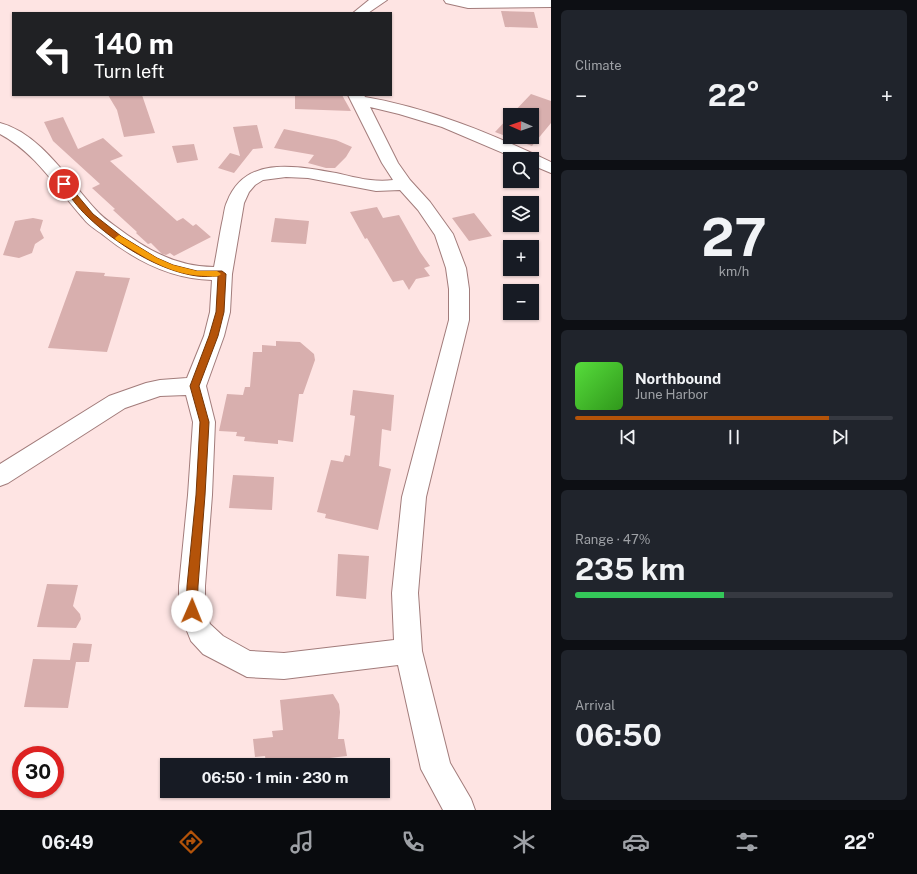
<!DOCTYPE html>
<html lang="en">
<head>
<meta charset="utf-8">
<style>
  body { margin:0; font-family:"Public Sans",sans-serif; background:#20242c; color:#f1f3f6; height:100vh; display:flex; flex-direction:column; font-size:15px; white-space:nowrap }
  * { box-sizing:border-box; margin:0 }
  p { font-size:13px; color:#9ea1a6 }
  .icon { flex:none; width:22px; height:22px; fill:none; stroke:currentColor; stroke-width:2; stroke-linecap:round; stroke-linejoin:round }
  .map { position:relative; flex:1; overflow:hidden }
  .details { display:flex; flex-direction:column; gap:10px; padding:10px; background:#0d0f14; width:366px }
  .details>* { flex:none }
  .top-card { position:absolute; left:12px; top:12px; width:380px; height:84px; border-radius:0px; box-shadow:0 1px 3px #0004; background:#202124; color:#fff; overflow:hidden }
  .needle { width:26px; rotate:272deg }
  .fabs { position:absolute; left:503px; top:108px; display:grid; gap:8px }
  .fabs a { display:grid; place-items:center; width:36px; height:36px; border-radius:0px; background:#171b24; box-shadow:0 1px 3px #0004; font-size:20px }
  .speed { position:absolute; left:12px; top:746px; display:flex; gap:8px; font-size:20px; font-weight:700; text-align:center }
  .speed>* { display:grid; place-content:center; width:52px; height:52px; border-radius:50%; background:#171b24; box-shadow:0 1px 3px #0004; line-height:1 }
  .speed .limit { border:6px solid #d22; background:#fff; color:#111 }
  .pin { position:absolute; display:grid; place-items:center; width:34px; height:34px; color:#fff; margin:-17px; border:2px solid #fff; border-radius:50%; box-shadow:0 1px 4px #0007 }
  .me { position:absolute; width:44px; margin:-22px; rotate:1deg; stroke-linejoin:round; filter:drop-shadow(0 0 3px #0008) }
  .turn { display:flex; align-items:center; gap:14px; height:84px; padding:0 16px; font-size:18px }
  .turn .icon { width:52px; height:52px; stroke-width:2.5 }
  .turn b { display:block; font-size:28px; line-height:34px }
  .big { font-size:30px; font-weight:700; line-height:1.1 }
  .details .widget { flex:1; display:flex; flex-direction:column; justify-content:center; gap:6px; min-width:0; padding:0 14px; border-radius:6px; background:#20242c }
  .details .dial { align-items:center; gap:0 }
  .dial b { font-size:52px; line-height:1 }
  .song { display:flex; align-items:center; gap:12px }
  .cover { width:48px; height:48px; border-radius:6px; background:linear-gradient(135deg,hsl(110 70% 55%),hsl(110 70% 35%)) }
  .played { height:4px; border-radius:2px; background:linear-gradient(90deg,#b45309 80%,#363941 80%) }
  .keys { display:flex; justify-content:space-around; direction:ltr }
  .heat { display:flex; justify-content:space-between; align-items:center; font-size:22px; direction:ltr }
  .charge { height:6px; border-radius:3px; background:linear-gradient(90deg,#34c759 47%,#363941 0) }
  .trip { position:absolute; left:160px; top:758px; width:230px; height:40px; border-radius:0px; background:#171b24; box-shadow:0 1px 3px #0004; font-weight:700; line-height:40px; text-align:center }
  .dock { display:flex; height:64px; justify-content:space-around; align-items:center; background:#090b0e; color:#9ea1a6 }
  .dock .icon { width:28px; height:28px }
  .dock .active { color:#b45309 }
  .dock b { font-size:18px; color:#f1f3f6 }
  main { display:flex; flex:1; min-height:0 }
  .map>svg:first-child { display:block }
  .building { fill:#d8afae }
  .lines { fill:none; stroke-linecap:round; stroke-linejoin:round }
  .minor-casing { stroke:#a27c7b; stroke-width:2 }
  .minor { fill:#fff; fill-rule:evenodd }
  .route { fill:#b45309; stroke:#753606 }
  .slow { fill:#f59e0b }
</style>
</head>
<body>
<main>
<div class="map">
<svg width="551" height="810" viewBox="0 0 551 810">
  <rect width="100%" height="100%" fill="#fee4e3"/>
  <path class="building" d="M501,11l33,1 4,16 -33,-1z
    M531,94l20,7v22l-19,23 -37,-14 15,-16v21h22v-22h-21z
    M108,95h34l13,38 -31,4 -7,-27z
    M295,95h47l9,16 -56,-2z
    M63,117l15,32 25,-11 20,18 -13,5 67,60 6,-3 10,8 3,-2 15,13 -37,19 -4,-3 -4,2 -4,-1 -11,-11 -3,1 -12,-11 1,-1 -24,-22 2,-1 -23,-21 8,-4 -47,-43 -9,-19z
    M257,125l6,23 -10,1 -19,24 -16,-5 12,-15 10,3 -7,-29z
    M284,129l52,11 16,7 -6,10 -11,11h-9l-18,-5 6,-8 -40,-7z
    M194,144l4,16 -21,3 -5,-17z
    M377,207l6,11 16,-3 21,37 10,14 -6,2 6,8 -14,3 -7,11 -6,-10 -10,2 -26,-44 -2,1 -15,-27z
    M474,213l18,23 -23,5 -17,-23z
    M33,218l10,2 -3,10 4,8 -9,6 -3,9 -13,5 -16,-3 12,-34z
    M275,218l34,3 -3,23 -35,-2z
    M76,271l29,2 -1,3 26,2 -23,74 -59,-4z
    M276,341l24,1 14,12 1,6 -12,34h-4l-6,48 -15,-2v4l-34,-3 1,-4 -9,-1 1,-4 -18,-1 8,-37 16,1 2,-8h5l3,-35h9v-7l14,1z
    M353,390l41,5 -3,36 -9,-2 -3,37 12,3 -13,61 -53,-12 1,-4 -9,-2 14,-52 12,2 2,-7 5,1 5,-40 -5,-1z
    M233,475l41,2 -2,33 -43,-2z
    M338,554l31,2 -3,43 -30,-3z
    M47,584l31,1 -5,21 7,8 1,5 -5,9 -39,-1z
    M73,643l19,1 -3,18h-13l-8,46 -44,-1 9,-48 37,1z
    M333,694l6,10 1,8 -2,27h6l3,17 -61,7v-3l-20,3 -1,-7 -10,1 -2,-18 20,-2 -1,-6 11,-1 -3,-30z"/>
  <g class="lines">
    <defs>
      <path id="minor" d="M369,0h18l-19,13h-15z
        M444,0h107v7l-83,1 -22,-5z
        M348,95h16l1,2c65,11 127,37 186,65v11l-19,-8v-6h-15l-75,-32 -43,-13 -29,-7 28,56 12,17 20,22 23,32 13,34 3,21v31l-43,177 -8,96 4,58 28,112 21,36 4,11h-32l-22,-41 -23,-104 -114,14 -37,-2 -44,-23 -12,-13 -12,-30v-25l9,-91 5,-73 -7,-27 -26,1 -35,12 -117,75 -8,3v-22l109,-68 37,-13 14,-3 27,-2 17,-42 6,-24 2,-32c-42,-1 -78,-20 -110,-46 -7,-5 -14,-9 -19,-16 -26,-29 -47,-65 -83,-84v-11c40,10 69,58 96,87 5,6 12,11 19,16 29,22 60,41 99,41 3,-15 5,-29 8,-44 2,-7 2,-15 5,-21 18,-47 69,-36 109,-29 18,4 38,10 57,7l-11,-17zM286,177l22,1 68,13 24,-1 18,20 17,25 11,33 3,21v31l-47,177 -10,96 2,47 -110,13 -34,-2 -27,-15 -13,-12 -5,-13v-25l7,-91 3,-73 -9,-36 18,-50 6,-24 2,-38 12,-71 5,-11 6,-7 8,-5z"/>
    </defs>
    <use href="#minor" class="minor-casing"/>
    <use href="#minor" class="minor"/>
  </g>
  <path class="route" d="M64,182l3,1 26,31 28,22 36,22 16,7 24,6h25l4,3 -2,38 -6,24 -19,50 10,36 -4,73 -7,91 -1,25 -1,4 -4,1 -4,-1 -2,-4 1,-25 9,-91 4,-73 -10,-36 19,-50 7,-24 2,-36c-7,0 -15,1 -21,0 -38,-5 -82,-33 -109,-59 -10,-9 -19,-22 -27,-33z"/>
  <path class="slow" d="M119,235l38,23 16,7 24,6h20l4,3c-4,4 -9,2 -15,2 -34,0 -62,-19 -90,-36l-1,-2z"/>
</svg>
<div class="fabs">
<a><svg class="needle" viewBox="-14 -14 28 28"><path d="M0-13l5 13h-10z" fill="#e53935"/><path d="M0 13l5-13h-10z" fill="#9ea1a6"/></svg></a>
<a><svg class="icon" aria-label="search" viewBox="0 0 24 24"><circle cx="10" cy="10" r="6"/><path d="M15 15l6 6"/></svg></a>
<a><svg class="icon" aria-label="layers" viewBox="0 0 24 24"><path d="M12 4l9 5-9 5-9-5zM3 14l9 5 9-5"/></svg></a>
<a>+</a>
<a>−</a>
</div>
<div class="speed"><div class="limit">30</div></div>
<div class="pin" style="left:64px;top:184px;background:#d93025"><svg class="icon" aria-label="arrive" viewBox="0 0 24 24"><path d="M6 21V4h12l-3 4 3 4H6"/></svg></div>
<svg class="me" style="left:192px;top:611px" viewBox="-20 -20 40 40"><circle r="19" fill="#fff"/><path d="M0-13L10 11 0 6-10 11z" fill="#b45309"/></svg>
<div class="trip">06:50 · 1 min · 230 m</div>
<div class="top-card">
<div class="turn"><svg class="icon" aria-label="left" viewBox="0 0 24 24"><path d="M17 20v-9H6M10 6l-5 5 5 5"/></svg><div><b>140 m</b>Turn left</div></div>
</div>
</div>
<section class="details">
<div class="widget"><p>Climate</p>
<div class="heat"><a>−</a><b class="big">22°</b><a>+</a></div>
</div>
<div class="widget dial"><b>27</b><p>km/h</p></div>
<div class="widget">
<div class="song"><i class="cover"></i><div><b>Northbound</b><p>June Harbor</p></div></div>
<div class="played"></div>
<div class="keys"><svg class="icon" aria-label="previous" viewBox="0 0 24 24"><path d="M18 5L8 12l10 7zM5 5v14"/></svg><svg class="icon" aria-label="pause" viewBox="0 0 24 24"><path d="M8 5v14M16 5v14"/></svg><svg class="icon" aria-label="next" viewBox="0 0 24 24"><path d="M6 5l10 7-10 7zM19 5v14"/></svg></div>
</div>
<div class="widget"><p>Range · 47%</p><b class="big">235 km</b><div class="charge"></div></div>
<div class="widget"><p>Arrival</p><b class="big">06:50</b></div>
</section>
</main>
<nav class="dock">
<b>06:49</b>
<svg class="icon active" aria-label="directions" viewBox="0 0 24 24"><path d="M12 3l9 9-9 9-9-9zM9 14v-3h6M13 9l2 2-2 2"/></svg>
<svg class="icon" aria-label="music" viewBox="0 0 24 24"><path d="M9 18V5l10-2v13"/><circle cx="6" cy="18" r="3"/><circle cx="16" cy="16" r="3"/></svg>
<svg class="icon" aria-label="phone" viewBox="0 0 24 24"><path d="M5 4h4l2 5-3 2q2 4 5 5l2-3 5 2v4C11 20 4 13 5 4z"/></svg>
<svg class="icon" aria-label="climate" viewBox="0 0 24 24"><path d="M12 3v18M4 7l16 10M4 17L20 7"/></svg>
<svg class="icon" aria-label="car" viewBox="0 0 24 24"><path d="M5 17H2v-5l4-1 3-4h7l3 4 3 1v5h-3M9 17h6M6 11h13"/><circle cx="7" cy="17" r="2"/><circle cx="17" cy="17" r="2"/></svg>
<svg class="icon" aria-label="filters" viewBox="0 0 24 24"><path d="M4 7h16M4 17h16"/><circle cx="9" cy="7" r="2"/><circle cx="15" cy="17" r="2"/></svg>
<b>22°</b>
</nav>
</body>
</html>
